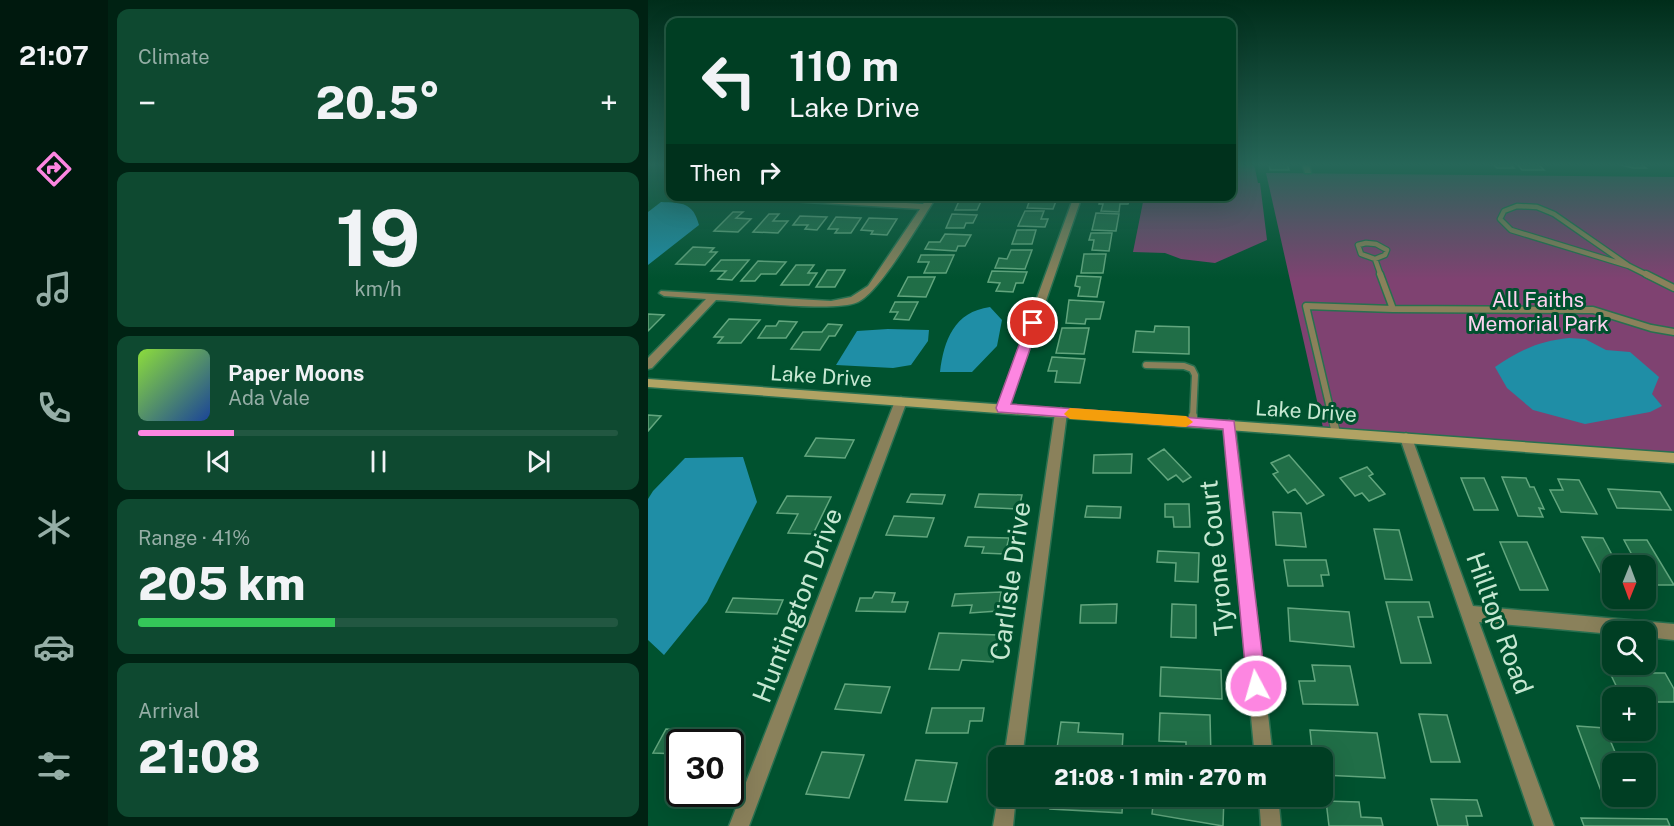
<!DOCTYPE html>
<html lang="en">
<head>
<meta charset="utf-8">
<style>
  body { margin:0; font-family:"Public Sans",sans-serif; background:#0e4930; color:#f1f3f6; height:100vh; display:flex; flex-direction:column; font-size:22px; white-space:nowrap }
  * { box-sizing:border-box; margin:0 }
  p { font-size:20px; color:#95aea6 }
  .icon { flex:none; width:33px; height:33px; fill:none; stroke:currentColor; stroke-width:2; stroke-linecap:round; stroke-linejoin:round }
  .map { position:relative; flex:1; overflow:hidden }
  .sheet { display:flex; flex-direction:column; gap:9px; padding:9px; background:#002213; width:540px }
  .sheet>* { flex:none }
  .banner { position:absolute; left:18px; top:18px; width:570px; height:183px; border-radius:12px; box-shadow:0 6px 24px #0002,0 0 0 2px #225741; background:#003e23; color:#f1f3f6; overflow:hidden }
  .needle { width:39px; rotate:181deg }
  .buttons { position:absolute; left:954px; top:555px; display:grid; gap:12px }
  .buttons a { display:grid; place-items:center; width:54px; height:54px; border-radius:12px; background:#003e23; box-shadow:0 6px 24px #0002,0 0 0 2px #225741; font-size:30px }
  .speed { position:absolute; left:18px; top:729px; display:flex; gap:12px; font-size:30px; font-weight:700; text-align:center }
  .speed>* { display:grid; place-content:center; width:78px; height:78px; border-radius:50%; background:#003e23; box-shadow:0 6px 24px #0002,0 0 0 2px #225741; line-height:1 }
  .speed .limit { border:3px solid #111; border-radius:9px; background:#fff; color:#111 }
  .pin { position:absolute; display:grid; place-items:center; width:51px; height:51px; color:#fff; margin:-26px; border:3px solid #fff; border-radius:50%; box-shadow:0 2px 6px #0007 }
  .me { position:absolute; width:66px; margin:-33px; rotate:354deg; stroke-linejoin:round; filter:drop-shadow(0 0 4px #0008) }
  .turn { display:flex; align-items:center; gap:21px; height:126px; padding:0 24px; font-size:27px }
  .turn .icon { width:78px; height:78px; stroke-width:2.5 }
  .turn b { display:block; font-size:42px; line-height:51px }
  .then { display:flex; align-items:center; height:57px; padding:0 24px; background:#0003; gap:12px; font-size:22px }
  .big { font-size:45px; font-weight:800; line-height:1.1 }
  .sheet .card { flex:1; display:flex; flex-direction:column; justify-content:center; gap:9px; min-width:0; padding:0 21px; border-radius:12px; background:#0e4930 }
  .sheet .dial { align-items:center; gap:0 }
  .dial b { font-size:78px; line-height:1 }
  .song { display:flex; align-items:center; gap:18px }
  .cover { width:72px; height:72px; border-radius:9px; background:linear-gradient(135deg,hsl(90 70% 55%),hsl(220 70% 35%)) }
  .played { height:6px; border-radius:3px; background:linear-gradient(90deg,#fd86e1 20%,#225741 20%) }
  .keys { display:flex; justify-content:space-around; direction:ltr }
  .heat { display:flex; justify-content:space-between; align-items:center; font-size:33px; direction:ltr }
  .charge { height:9px; border-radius:4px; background:linear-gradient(90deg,#34c759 41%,#225741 0) }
  .trip { position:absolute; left:340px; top:747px; width:345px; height:60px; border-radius:12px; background:#003e23; box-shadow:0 6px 24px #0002,0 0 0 2px #225741; font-weight:800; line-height:60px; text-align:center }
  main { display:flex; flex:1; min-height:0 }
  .tab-bar { display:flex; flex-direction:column; width:108px; justify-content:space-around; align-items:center; background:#00190e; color:#95aea6 }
  .tab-bar .icon { width:42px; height:42px }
  .tab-bar .on { color:#fd86e1 }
  .tab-bar b { font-size:27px; color:#f1f3f6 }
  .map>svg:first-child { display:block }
  .green { fill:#7f4271 }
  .water { fill:#1f8ea6 }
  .building { fill:#206e47; stroke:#62a67e; stroke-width:1.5 }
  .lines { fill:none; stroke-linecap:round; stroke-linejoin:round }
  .lane-far2-casing { stroke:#287050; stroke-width:7 }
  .lane-far1-casing { stroke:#287050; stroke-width:9 }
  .lane-casing { stroke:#287050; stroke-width:10 }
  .street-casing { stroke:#287050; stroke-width:3 }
  .secondary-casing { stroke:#287050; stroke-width:3 }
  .lane-far2 { stroke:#8a815b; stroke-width:4.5 }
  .lane-far1 { stroke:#8a815b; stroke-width:6 }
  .lane { stroke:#8a815b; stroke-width:8 }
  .street { fill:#8a815b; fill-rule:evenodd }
  .secondary { fill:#b1a364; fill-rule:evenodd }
  .route { fill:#fd86e1; stroke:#a45792; stroke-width:1.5 }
  .slow { fill:#f59e0b }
  .labels { text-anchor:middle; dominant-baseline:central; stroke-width:6; stroke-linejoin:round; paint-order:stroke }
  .park-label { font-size:21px; fill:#fdd2f0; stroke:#00522f }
  .street-label { font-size:21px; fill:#c6e8d2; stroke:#00522f }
  .near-street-label { font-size:26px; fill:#c6e8d2; stroke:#00522f }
</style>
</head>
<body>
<main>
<nav class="tab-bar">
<b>21:07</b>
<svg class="icon on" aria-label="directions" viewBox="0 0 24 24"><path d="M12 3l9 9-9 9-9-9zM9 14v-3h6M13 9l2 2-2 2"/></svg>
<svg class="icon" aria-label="music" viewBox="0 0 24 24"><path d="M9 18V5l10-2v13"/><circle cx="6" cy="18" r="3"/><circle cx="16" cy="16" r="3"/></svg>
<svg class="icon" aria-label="phone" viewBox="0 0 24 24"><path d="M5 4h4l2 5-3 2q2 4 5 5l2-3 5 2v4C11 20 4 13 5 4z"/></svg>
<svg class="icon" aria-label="climate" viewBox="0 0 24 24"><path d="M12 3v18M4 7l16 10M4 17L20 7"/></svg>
<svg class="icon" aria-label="car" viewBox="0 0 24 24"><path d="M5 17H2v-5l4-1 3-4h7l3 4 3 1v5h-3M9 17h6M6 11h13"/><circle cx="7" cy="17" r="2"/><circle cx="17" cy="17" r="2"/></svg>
<svg class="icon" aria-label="filters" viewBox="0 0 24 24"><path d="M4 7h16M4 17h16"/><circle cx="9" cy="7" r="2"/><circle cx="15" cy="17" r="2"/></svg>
</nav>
<section class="sheet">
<div class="card"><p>Climate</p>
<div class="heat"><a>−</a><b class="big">20.5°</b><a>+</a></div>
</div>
<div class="card dial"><b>19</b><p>km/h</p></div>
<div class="card">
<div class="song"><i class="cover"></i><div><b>Paper Moons</b><p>Ada Vale</p></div></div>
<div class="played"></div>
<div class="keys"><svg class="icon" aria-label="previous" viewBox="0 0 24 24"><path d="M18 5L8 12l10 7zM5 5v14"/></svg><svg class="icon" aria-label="pause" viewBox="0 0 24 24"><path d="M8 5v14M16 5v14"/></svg><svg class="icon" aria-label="next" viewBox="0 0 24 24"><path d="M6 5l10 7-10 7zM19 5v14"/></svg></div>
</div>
<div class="card"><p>Range · 41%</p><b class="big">205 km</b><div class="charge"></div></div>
<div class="card"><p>Arrival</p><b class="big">21:08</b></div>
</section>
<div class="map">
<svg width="1026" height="826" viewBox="0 0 1026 826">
  <rect width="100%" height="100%" fill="#00522f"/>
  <path class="green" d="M584,164h22l4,19h2l7,57 -52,23 -34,-4 -16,-6 -32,-1 11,-55 88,-1z
    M618,173l408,4v281l-350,-26z"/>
  <path class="water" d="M13,202c21,1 32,0 38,23l-51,40v-53z
    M342,307l12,13 -5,26 -25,26h-32c4,-32 14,-60 50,-65z
    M240,329l41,1 -1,11 -17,24 -18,3 -57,-3 21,-34z
    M921,338l16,1 21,11 24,2 29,25 -7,17 10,12 -12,6 -65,12 -52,-14 -26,-22 -12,-21c24,-17 45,-26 74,-29z
    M95,457l14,45 -50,100 -43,53 -16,-15v-141l5,-8 32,-33z"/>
  <path class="building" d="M621,164h18l2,6h-19z
    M837,164h25l4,4h-17l-3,-3z
    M869,164h21l6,6h-22z
    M969,164h23l6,4h-13z
    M383,196h20l-1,5h6l-3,8 -26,-1z
    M453,196h19l10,1 -2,7h-8l-1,8 -18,-1 2,-7h-4z
    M312,199h22l-5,11h-22z
    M377,211h19l-3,8h7l-3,8 -27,-1z
    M85,212h10l-7,6 15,1 -13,13 -24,-1z
    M448,213l23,1 -3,17 -24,-1z
    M121,214h10l-6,7h15l-10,12 -25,-1z
    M304,214l25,1 -4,8h-7l-2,5h-18z
    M152,216l27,1 -10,13 -12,-1 3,-4h-15z
    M188,217l25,1 -10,15h-16l3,-4h-10z
    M221,218l28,1 -10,16 -16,-1 2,-3 -12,-1z
    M369,230h19l-4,14h-20z
    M443,233h21l-3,18 -17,-1 2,-10h-5z
    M297,234l26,1 -6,11h-7l-2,5 -31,-2 4,-7h11z
    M45,247l21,1 -4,4h7l-12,13 -29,-1z
    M363,250h21l-7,19 -30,-1 4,-10 8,1z
    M436,254h22l-3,19h-22z
    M273,255h33l-8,18h-22l5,-11h-11z
    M73,260h28l-17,20 -14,-1 8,-8h-15z
    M110,261l28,1 -10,12h-15l-6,7h-14z
    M148,265h18l-6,8h9l-8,12h-28z
    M179,270h18l-10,17h-19z
    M344,271l35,1 -4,11h-7l-3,9 -17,-1 4,-8 -12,-1z
    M429,276l24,1 -4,20 -19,-1 2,-9 -5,-1z
    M260,277h27l-9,20 -28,-1z
    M421,300l35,2 -4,17h-14l-1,5 -19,-1z
    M247,302h23l-9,18 -15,-1 4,-7h-8z
    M0,314l16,1 -16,16z
    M81,319l31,1 -19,23h-23l5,-6h-9z
    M131,321l18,1 -11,16h-28l8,-12h10z
    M180,324l14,1 -7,11h-6l-9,14 -29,-1 12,-17h19z
    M507,326l34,1v27l-56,-2 3,-21 18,1z
    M414,328h27l-5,26 -28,-1z
    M404,357l33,2 -5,24 -25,-1 2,-11h-9z
    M0,415l13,1 -13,15z
    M168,438l38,2 -9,18 -40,-2z
    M516,449l27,28 -8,5 -7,-7 -8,5 -20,-21z
    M484,454l-1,19h-38l1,-18z
    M641,455l35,40 -17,9 -12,-15 -7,4 -15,-19 5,-2 -7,-9z
    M719,467l6,7 -4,2 16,18 -16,7 -7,-8 -7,3 -15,-18z
    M854,477l24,1 4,9h4l10,22 -5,-1 4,9 -25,-1z
    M813,478h23l14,32h-24z
    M910,479l21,1 18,34 -36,-2 -11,-22h13z
    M960,489l52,3 11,18 -54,-2z
    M263,494l34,1 -3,9 -35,-2z
    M331,494l43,1 -3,14 -44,-2z
    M139,496l44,1 -18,37 -25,-1 10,-19 -21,-1z
    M517,504h24l1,23h-16l-1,-10h-8z
    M439,506l34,1 -1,11 -35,-1z
    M625,512l28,1 5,34 -30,-2z
    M246,516l40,2 -7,19 -41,-2z
    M726,529l25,1 13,50 -27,-1z
    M320,537l41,1 -4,16 -23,-1 2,-6 -19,-1z
    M934,537l21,1 15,28h-6v10h-10z
    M976,540h23l27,45h-25l-3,-7v-12h-8z
    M852,542h27l21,48h-28z
    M510,551l41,2 -1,29 -23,-1 1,-18 -19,-1z
    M636,560h42l3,15h-8l2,11h-35z
    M227,592l20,1 -3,9h16l-3,10 -49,-1 4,-13h12z
    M353,592l-3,19 -28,2 2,-8 -20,1 3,-12z
    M85,598l50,2 -6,14 -51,-2z
    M738,602h43l4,15h-15l13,46h-30z
    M469,604l-1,19h-36l1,-18z
    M524,604l24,1v33l-25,-1z
    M640,608l61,4 5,35 -64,-6z
    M291,633l60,2 -6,27 -31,-2 -3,10 -30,-1z
    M664,665l38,1 8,39 -55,-1 -4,-23h16z
    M513,667l60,3 1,29 -62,-3z
    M962,673h55l9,16v13h-28v-4h-24z
    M197,684l45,3 -9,26 -46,-4z
    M284,708h52l-2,13h-12l-2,12h-42z
    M512,713l50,2 1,43h-25v-16l-27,-1z
    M771,714l28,1 13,47h-29z
    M413,722l18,1 -1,9 45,2 -1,17 -65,-3z
    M929,726l28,2 15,36h-8v32h22l1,5 -31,-2z
    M18,729l57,3 -5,10h-38v12l-27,-1z
    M662,730l67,3 8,45 -62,-3v-17h-10z
    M174,752l42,3 -15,43 -43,-4z
    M268,760l41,3 -10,39 -42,-2z
    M404,796h71l-1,17 -72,-4z
    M506,796h70l-1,30 -71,-12z
    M783,799l46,1 5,16h-16l2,10h-30z
    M678,801l33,1 2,15 20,1 2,8h-54z
    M933,818l86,1 3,7h-86z"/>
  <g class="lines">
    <defs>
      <path id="lane-far2" d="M869,206l20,1 17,7 75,52 -118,-36 -11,-11 4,-8z
        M718,243l10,1 11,6 -2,5 -10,4 -14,-5 -3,-9z
        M727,259l6,17
        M981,266l20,10"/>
      <path id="lane-far1" d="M998,274l28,14
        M745,309l200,1 58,18 23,4
        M498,365l38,1 8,3 3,6 -2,42
        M684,417l-26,-111 87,3 -13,-35"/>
      <path id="lane" d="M684,416l4,17
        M545,422v-6"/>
      <path id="street" d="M654,164h7l2,9h-6z
        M89,196h53l133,8 6,-8h8c-16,24 -56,95 -79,106 -24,11 -112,-1 -142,-2l-64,68 -4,1v-11l58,-59 -42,-3 -5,-3 2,-2 170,10 20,-4 17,-11 52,-77 -179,-11z
        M426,196h8l-73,212 -2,3h-8l-2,-3z
        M253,397l6,4 -158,425h-20l166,-425z
        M413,408l6,5 -45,345h-18l51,-345z
        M581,420l4,2 2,3 38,333h-18l-32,-333 2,-3z
        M758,433l4,2 2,3 61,168 201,18v16l-28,-3v-5h-34v2l-133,-12 75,204h-20l-134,-388 2,-3z
        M351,792v4h17l-3,30h-20z
        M611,796h19l3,30h-20z"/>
      <path id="secondary" d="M0,379l1026,74v10l-1026,-76z"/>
    </defs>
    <use href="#lane-far2" class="lane-far2-casing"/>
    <use href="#lane-far1" class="lane-far1-casing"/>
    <use href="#lane" class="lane-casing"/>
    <use href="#street" class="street-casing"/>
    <use href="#secondary" class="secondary-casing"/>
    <use href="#lane-far2" class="lane-far2"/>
    <use href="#lane-far1" class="lane-far1"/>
    <use href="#lane" class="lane"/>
    <use href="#street" class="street"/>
    <use href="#secondary" class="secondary"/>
  </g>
  <linearGradient id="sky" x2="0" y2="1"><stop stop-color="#002d1a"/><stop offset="0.59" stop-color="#266658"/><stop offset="1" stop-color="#266658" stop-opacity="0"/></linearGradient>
  <rect width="1026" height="279" fill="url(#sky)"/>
  <path class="route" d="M385,320l6,3 -28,81 223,17 32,265 -3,7 -7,3 -7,-3 -2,-7 -24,-257 -225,-17 -2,-4 31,-85z"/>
  <path class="slow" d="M422,408l116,8 7,6 -7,5 -116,-8 -6,-5z"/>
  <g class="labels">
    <g class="park-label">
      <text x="890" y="299">All Faiths<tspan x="890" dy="24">Memorial Park</tspan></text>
    </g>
    <g class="street-label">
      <text transform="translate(173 376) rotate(4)">Lake Drive</text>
      <text transform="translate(658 411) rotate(4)">Lake Drive</text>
    </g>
    <g class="near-street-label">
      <text transform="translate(568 558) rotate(-96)">Tyrone Court</text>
      <text transform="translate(362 581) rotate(-82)">Carlisle Drive</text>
      <text transform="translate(149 605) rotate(-69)">Huntington Drive</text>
      <text transform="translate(852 623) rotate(70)">Hilltop Road</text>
    </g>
  </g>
</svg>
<div class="buttons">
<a><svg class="needle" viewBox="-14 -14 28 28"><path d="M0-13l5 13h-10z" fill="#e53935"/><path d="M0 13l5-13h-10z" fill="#95aea6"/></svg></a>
<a><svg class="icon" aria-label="search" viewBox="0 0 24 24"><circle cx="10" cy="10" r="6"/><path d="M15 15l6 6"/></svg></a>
<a>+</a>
<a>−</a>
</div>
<div class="speed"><div class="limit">30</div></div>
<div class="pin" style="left:385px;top:323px;background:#d93025"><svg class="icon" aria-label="arrive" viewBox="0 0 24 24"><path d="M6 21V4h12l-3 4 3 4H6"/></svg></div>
<svg class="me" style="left:608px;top:686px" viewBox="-20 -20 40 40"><circle r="17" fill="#fd86e1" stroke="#fff" stroke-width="3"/><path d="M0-11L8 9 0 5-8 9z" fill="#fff"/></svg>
<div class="trip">21:08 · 1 min · 270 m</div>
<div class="banner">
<div class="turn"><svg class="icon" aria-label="left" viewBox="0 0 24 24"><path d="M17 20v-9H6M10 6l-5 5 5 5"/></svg><div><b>110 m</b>Lake Drive</div></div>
<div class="then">Then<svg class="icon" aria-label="right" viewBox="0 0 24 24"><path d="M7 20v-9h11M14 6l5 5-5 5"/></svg></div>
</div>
</div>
</main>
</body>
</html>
